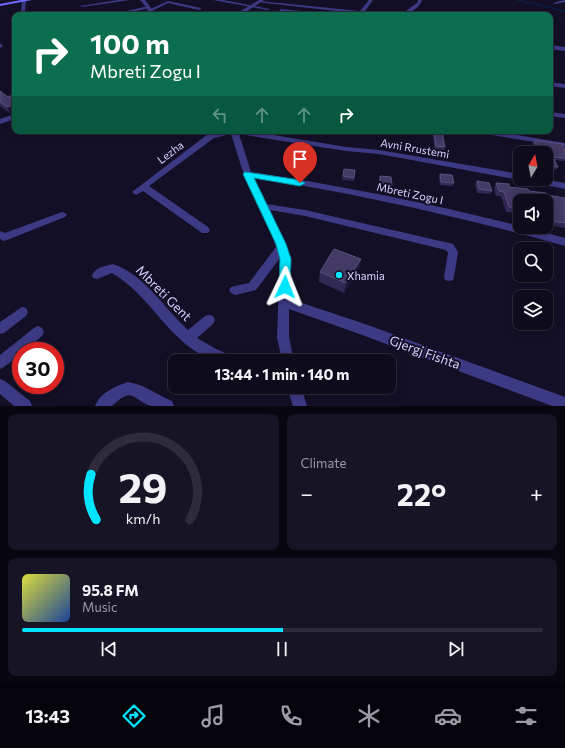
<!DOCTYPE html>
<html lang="en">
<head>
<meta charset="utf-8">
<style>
  body { margin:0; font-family:Commissioner,sans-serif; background:#171425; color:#f1f3f6; height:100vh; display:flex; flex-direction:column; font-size:15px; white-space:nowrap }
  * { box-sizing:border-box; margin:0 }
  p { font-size:13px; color:#9b9ba3 }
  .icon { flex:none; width:22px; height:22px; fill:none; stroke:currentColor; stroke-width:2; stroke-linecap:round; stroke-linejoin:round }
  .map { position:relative; height:406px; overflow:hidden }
  .details { display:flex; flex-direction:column; gap:8px; padding:8px; background:#08060f; flex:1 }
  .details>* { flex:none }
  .hud { position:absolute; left:12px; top:12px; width:541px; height:122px; border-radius:8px; box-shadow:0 2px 10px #0003,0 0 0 1px #2e2b3b; background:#0b6e4f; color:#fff; overflow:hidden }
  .needle { width:26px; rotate:10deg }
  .fabs { position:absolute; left:513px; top:146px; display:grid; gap:8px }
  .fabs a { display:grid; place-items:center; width:40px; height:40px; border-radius:8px; background:#0e0b1c; box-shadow:0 2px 10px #0003,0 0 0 1px #2e2b3b; font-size:20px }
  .speed { position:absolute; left:12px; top:342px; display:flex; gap:8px; font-size:20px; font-weight:700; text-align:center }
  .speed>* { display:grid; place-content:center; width:52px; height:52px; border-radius:50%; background:#0e0b1c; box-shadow:0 2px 10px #0003,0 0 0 1px #2e2b3b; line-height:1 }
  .speed .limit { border:6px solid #d22; background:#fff; color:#111 }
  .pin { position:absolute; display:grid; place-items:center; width:34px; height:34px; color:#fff; margin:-41px -17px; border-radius:50% 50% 50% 0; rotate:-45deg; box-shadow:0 0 4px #0007 }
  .pin .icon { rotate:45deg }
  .me { position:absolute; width:44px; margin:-22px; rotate:2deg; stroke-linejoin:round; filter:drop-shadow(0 0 3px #0008) }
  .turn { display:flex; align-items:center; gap:14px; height:84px; padding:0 12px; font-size:18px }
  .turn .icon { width:52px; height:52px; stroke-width:2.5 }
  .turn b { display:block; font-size:28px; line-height:34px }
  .lanes { display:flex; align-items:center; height:38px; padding:0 12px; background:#0003; justify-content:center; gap:20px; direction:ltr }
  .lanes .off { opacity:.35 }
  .big { font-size:30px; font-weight:700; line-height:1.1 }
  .details .widget { flex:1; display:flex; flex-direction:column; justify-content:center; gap:6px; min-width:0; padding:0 14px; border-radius:8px; background:#171425 }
  .details .dial { align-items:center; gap:0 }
  .dial svg { height:104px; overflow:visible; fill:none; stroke:#2e2b3b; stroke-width:7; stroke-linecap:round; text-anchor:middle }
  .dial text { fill:#f1f3f6; stroke:none }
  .song { display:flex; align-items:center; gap:12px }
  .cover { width:48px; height:48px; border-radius:6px; background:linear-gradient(135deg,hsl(60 70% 55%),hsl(220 70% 35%)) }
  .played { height:4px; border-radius:2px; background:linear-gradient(90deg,#00e5ff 50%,#2e2b3b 50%) }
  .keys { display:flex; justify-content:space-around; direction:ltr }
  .heat { display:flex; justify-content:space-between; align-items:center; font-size:22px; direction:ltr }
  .details .tiles { flex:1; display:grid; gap:8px; grid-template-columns:1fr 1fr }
  .widget:last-child { grid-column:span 2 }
  .trip { position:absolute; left:168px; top:354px; width:228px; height:40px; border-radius:8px; background:#0e0b1c; box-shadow:0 2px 10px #0003,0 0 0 1px #2e2b3b; font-weight:700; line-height:40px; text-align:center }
  .menu { display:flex; height:64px; justify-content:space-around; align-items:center; background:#06040b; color:#9b9ba3 }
  .menu .icon { width:28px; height:28px }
  .menu .selected { color:#00e5ff }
  .menu b { font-size:18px; color:#f1f3f6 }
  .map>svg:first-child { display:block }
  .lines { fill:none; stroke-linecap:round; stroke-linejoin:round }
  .stream { stroke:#0a1f44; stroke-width:1.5 }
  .minor { fill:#3d3a85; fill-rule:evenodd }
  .tertiary { fill:#3d3a85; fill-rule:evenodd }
  .secondary { fill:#6f6bff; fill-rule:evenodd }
  .wall { fill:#312854 }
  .shaded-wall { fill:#1d163a }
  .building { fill:#433a66; stroke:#5a527e }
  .route { fill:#00e5ff; stroke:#0095a6 }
  .poi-dot { fill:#00e5ff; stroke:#130f26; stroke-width:1.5 }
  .labels { text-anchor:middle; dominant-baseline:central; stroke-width:4; stroke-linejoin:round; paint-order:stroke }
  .street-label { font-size:11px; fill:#d9d4ff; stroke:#130f26 }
  .poi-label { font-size:11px; fill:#d9d4ff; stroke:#130f26; text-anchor:start }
  .near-street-label { font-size:13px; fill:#d9d4ff; stroke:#130f26 }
</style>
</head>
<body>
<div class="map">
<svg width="565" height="406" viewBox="0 0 565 406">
  <rect width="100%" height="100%" fill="#130f26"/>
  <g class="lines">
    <path class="stream" d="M517,0l48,11"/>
    <path class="minor" d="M22,0l4,1 -1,10h14l4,4h-4l-1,-2 -17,1z
      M118,0h12l-48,7 -2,-1z
      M213,0h10l47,9 -2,1z
      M369,0h4l-8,11 19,4h-13l-114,-13 2,-1 101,10z
      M418,0h4c-2,8 -14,15 -22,15l17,-12z
      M564,0h1v2l-10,2 -2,-1z
      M168,1l33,7v1l-2,1 -31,-7 -16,8 -4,-1z
      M148,6l2,2 -32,7h-8z
      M281,9l21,2 2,1 -2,1 -23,-2z
      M198,11l16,3 2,1 -20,-2z
      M0,43l3,3 -3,2z
      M550,45l15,2v4l-15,-2z
      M15,70v4h-4v-2z
      M550,82l15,2v4l-15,-2z
      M550,112l15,2v4l-15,-2z
      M223,131h26l97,16 33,3 141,24v5h3l-3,1 -141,-26 -33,-3 -107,-17 12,38c106,16 212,38 314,66v8c-102,-29 -207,-52 -312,-69l13,27 39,6 144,33 4,1 5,8 -4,25 -1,3 -4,1 -4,-1 -1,-3 4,-24 -2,-3 -141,-34 -35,-6 17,37 3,12v40l75,25 200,73v9h-13l-187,-70 -76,-27v28l5,24h-12l-5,-24 3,-79 -24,32 -21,5 -4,-2 -2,-3 2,-3 18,-4 27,-36 -6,-17 -25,-52 -14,-44 -17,4 -65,48 59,41 2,3 -2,3h-6l-59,-42 -7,4 -4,-3 76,-58z
      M475,131h18l72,12v4l-86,-14z
      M525,179h18l22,4v6l-36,-7z
      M62,212l3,1 2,2 -2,2 -58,23 -3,1 -4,-2v-8l5,2z
      M113,264c32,11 51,44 75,66l17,-14 4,-1 4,1 2,4 -2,4 -16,14 19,11 19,8 2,4c-7,0 -17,2 -24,-1 -43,-15 -62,-65 -101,-87l-15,6 -4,-1 -1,-3c4,-8 13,-9 21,-11z
      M22,307l4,1 2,4 -2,4 -22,17 -4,1v-12z
      M38,326l4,2 2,4 -2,4 -18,15h-3v3l-17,13 -4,2v-14l34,-27z
      M0,379l5,2 25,20 2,5h-18l-14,-12z
      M128,382c16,2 29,13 44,19l2,5c-7,0 -16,0 -23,0 -19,-6 -17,-21 -39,0h-17c5,-13 20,-20 33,-24z
      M287,387h14l6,19h-14z"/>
    <path class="tertiary" d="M140,0h5l6,8 4,7h-6l-2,-7z
      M259,0h5l-23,15h-7z
      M15,114v5l-15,5v-5z"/>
    <path class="secondary" d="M21,0h11l-32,6v-2z"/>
  </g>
  <path class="wall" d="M0,91l10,22 -10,-7z
    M86,131h12l-7,3z
    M433,131h9l3,16 -1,4 -9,-1 -3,-17z
    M534,140l31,10v11l-11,-1 4,7 -2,3 -10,-1v-16h-10l-4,-10z
    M344,169l11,1 -1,11 -12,-1z
    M440,174l14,9 -2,3 -12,-1 -1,-8z
    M380,176l12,9 -1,4 -12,-2z
    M477,181l15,10 -2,3 -13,-1 -2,-9z
    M496,183l13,4 38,8 18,3v30l-16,-3 -2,-6 -1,-1v-17h-26v12l-14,-1 -5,-16h-5l-2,-8z
    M361,259l-2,10 -15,24 -25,-11 1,-10z"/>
  <path class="shaded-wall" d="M15,104v7l-5,2 -3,-6z
    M90,131h8l-7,3z
    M361,259l-2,10 -15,24 2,-10z"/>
  <path class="building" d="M0,91l8,6 7,-3v10l-8,3 -7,-5z
    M434,131h8l3,16 -9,-1z
    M534,140l28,4 3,6v8l-12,-1 5,10 -12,-2v-12h-6z
    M344,169l11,1 -1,8 -11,-2z
    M440,174l12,1 2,8 -13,-1z
    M380,176l11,1 1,8 -12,-1z
    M477,181l12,2 3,8 -13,-2z
    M496,183l13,1v3l19,2 1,2 17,2 1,2 18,3v25l-13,-2 -2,-7h-4v-13h-26v7l-11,-1 -5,-15 -5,-1z
    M334,249l27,10 -15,24 -26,-11z"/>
  <path class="route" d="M245,172l55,8 5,3 -5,3 -46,-8 32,66 5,15 -1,28 -1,3 -4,2 -4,-2 -2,-3 1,-28 -4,-15 -33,-70z"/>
  <circle class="poi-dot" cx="339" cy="275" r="4"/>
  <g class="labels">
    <g class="street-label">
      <text transform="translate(415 148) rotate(10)">Avni Rrustemi</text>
      <text transform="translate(170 152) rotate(-37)">Lezha</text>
      <text transform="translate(410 193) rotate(12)">Mbreti Zogu I</text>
    </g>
    <g class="poi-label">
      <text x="347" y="275">Xhamia</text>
    </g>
    <g class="near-street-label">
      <text transform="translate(164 293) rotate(45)">Mbreti Gent</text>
      <text transform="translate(425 352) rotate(20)">Gjergj Fishta</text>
    </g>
  </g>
</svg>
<div class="fabs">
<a><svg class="needle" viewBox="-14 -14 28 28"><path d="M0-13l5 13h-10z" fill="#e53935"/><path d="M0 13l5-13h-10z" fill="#9b9ba3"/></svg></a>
<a><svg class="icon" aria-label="sound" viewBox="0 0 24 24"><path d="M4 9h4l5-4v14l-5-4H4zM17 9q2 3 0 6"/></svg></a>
<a><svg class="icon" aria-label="search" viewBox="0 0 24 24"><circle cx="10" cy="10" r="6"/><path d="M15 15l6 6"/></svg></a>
<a><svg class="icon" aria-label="layers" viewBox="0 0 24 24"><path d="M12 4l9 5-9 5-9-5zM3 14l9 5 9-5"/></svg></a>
</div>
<div class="speed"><div class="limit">30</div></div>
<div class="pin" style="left:300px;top:183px;background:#d93025"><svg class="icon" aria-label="arrive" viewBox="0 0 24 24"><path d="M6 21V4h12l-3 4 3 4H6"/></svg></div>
<svg class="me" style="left:285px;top:287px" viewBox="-20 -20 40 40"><path d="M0-17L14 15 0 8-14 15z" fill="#00e5ff" stroke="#fff" stroke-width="4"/></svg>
<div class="trip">13:44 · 1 min · 140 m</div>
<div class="hud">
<div class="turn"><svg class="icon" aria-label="right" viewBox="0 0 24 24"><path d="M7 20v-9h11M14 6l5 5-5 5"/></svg><div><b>100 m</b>Mbreti Zogu I</div></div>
<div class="lanes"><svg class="icon off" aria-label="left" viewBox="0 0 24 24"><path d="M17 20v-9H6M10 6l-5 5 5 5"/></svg><svg class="icon off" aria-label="ahead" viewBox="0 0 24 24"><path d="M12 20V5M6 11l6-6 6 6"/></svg><svg class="icon off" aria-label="ahead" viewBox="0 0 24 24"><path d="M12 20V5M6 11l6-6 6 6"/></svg><svg class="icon" aria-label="right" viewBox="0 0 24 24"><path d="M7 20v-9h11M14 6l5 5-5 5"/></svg></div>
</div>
</div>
<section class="details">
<div class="tiles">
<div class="widget dial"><svg viewBox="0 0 100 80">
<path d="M14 69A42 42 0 1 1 86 69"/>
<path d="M14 69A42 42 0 0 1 10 34" stroke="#00e5ff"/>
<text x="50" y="56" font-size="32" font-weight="700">29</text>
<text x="50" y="72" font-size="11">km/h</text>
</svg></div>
<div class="widget"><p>Climate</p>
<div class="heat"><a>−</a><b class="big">22°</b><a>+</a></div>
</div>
<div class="widget">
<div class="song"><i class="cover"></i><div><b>95.8 FM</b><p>Music</p></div></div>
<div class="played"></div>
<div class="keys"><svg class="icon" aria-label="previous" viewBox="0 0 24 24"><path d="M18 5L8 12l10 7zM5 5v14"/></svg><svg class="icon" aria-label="pause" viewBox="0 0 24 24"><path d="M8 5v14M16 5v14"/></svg><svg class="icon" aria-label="next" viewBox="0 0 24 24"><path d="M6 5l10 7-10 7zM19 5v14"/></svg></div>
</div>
</div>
</section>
<nav class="menu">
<b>13:43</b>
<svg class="icon selected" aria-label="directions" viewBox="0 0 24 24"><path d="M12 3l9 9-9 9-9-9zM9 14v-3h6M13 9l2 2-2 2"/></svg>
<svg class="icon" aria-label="music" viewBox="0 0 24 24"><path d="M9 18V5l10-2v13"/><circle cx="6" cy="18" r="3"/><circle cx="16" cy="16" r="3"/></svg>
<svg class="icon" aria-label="phone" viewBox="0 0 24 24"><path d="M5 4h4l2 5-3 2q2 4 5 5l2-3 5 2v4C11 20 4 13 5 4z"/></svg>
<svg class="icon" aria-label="climate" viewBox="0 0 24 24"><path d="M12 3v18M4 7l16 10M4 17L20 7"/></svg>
<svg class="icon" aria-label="car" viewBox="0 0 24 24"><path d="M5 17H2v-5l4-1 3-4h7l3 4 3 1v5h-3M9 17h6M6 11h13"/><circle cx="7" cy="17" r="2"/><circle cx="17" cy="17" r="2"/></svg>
<svg class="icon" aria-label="filters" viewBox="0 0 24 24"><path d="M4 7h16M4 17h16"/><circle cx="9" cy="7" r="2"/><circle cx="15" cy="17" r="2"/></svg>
</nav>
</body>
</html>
